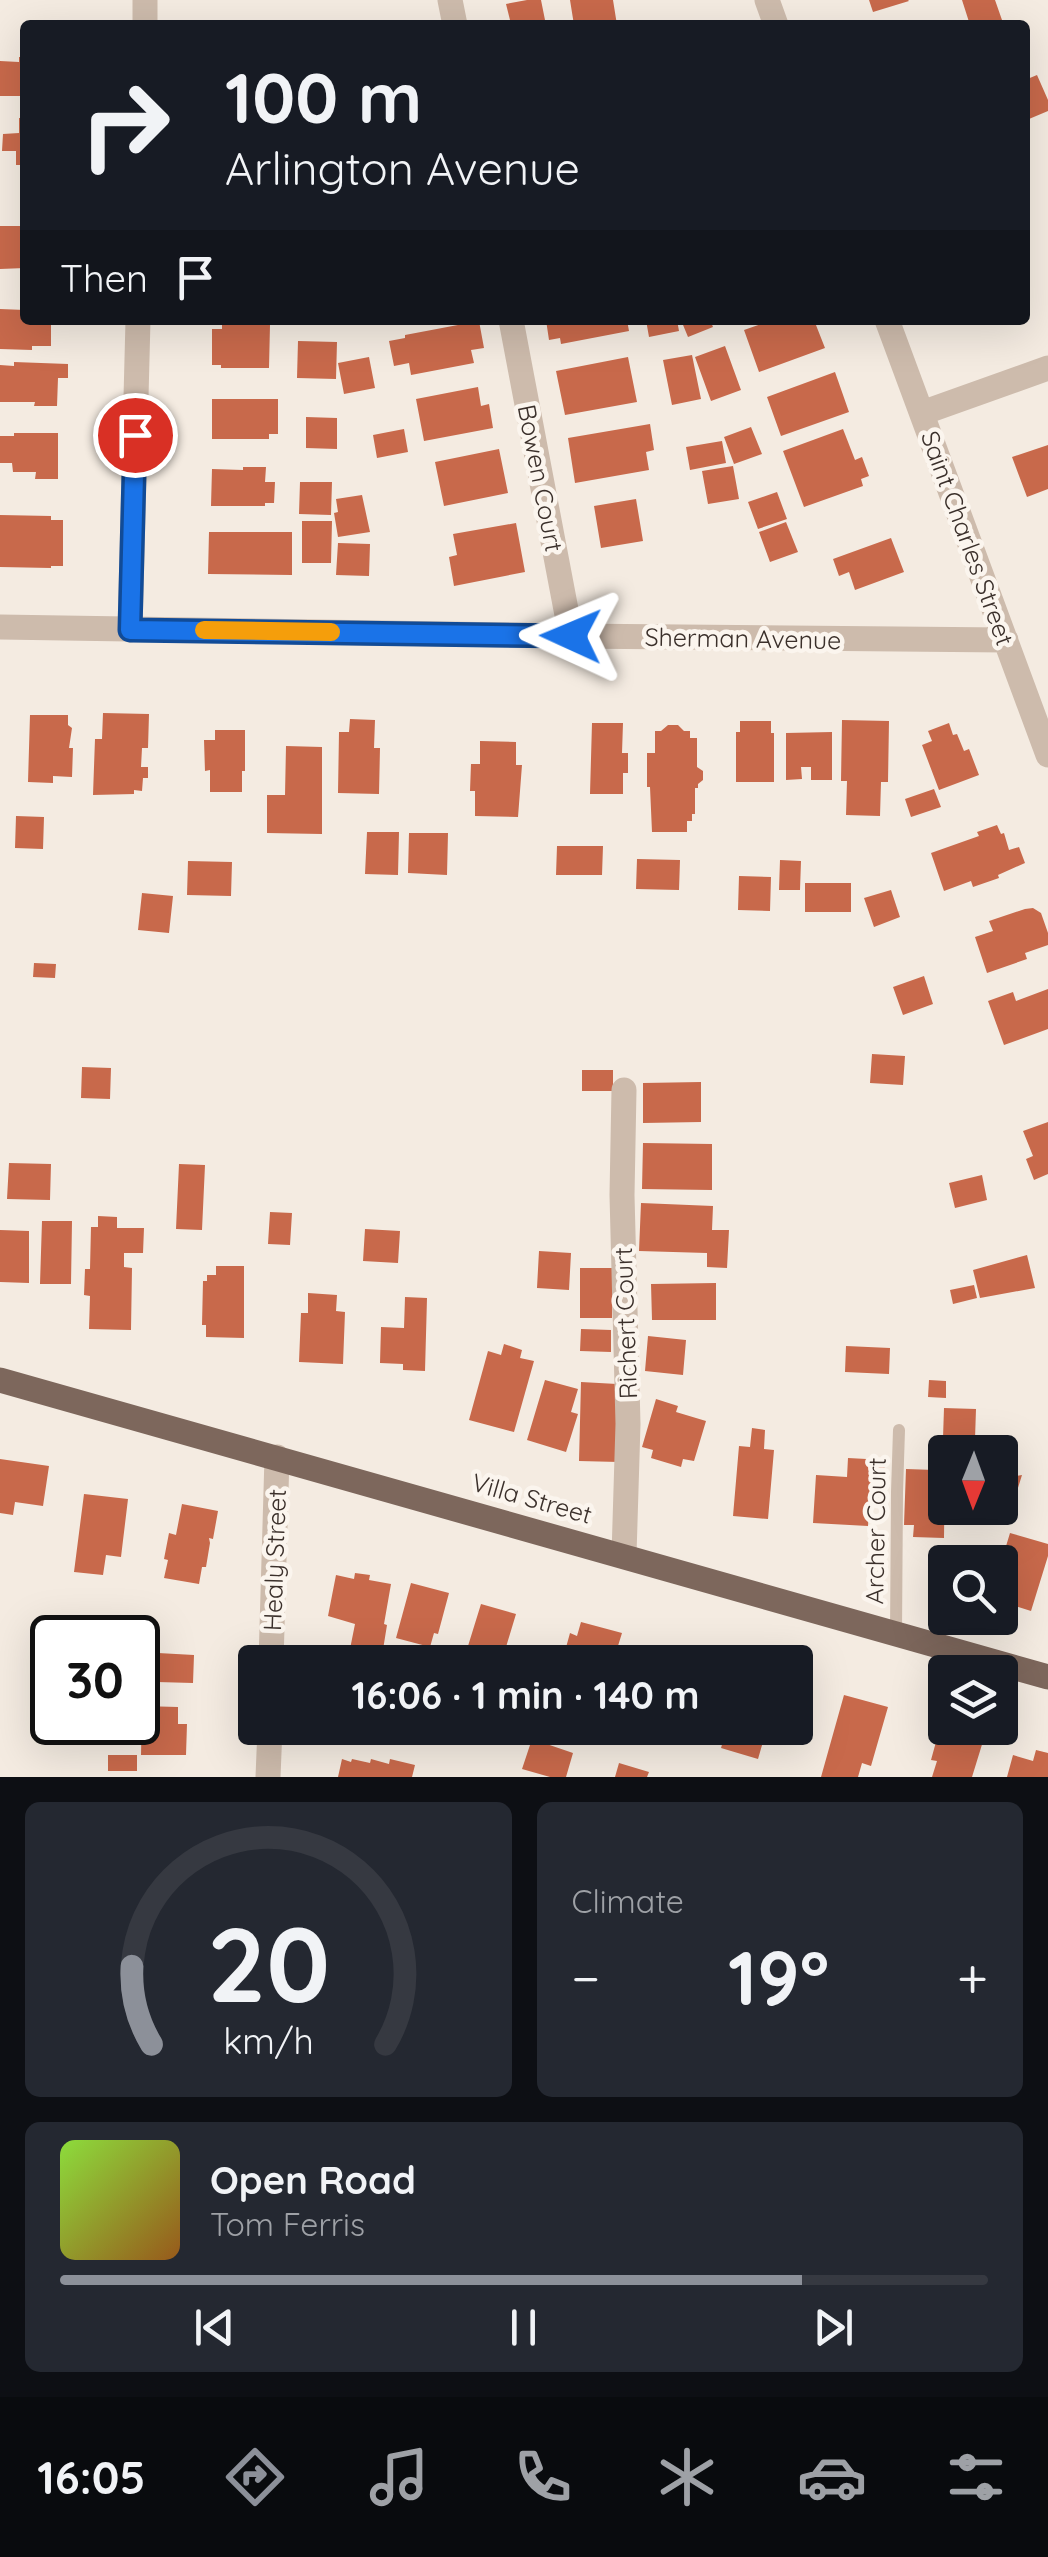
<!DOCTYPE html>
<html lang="en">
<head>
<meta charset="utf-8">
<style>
  body { margin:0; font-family:Quicksand,sans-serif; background:#242831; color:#f1f3f6; height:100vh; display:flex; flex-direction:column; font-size:38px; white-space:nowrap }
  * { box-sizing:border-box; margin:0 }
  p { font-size:32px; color:#9ea1a6 }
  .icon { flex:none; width:55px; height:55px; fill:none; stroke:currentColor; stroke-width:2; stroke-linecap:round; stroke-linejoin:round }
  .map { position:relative; height:1777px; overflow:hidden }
  .sheet { display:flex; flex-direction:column; gap:25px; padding:25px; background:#0d0f14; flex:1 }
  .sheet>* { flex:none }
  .banner { position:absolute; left:20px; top:20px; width:1010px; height:305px; border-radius:10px; box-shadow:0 10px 40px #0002; background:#171b24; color:#f1f3f6; overflow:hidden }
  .needle { width:65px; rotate:181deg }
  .buttons { position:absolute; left:928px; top:1435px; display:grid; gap:20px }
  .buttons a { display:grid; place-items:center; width:90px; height:90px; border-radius:10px; background:#171b24; box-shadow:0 10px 40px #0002; font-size:50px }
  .speed { position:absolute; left:30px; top:1615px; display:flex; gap:20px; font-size:50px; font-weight:700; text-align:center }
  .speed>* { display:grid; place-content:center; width:130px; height:130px; border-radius:50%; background:#171b24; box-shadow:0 10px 40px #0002; line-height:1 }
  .speed .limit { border:5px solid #111; border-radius:15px; background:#fff; color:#111 }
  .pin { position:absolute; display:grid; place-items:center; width:85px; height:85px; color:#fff; margin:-42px; border:5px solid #fff; border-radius:50%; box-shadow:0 2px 10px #0007 }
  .me { position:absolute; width:110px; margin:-55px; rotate:271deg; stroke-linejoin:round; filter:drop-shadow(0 0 8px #0008) }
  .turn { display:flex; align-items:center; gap:35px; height:210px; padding:0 40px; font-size:45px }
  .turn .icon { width:130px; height:130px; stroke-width:2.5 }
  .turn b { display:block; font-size:70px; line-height:85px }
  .then { display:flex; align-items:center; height:95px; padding:0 40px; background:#0003; gap:20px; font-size:38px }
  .big { font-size:75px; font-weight:700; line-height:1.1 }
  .sheet .tile { flex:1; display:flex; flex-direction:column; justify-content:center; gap:15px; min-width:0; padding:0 35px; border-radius:15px; background:#242831 }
  .sheet .dial { align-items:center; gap:0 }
  .dial svg { height:260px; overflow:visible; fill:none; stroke:#363941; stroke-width:7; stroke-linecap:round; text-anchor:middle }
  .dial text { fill:#f1f3f6; stroke:none }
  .song { display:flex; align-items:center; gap:30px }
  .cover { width:120px; height:120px; border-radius:15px; background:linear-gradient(135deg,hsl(90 70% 55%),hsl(30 70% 35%)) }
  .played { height:10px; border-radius:5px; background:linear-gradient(90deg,#8c9099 80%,#363941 80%) }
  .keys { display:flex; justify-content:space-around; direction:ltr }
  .heat { display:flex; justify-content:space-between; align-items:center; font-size:55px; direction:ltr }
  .sheet .tiles { flex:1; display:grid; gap:25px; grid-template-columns:1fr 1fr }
  .tile:last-child { grid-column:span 2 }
  .trip { position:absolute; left:238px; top:1645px; width:575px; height:100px; border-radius:10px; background:#171b24; box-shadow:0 10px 40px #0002; font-weight:700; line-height:100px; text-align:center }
  .tabs { display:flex; height:160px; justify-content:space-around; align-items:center; background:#090b0e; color:#9ea1a6 }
  .tabs .icon { width:70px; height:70px }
  .tabs .on { color:#8c9099 }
  .tabs b { font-size:45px; color:#f1f3f6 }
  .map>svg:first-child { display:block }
  .building { fill:#c8694b }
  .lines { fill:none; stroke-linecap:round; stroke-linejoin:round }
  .lane { stroke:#cdbbac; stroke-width:12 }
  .street { stroke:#cdbbac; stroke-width:25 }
  .primary { stroke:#7d675c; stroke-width:25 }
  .route-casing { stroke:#114b97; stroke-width:25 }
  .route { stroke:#1a73e8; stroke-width:18 }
  .slow { stroke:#f59e0b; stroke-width:18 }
  .labels { text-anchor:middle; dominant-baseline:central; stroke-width:9; stroke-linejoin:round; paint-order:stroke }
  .street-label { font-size:25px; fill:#3b302b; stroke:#fbf5ee }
</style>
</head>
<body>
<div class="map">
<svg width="1048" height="1777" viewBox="0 0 1048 1777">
  <rect width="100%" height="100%" fill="#f4ebe1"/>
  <path class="building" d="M527,0h14l5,25h-41l-1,-4 6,-1 -4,-16z
    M570,0h43l4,25h-43z
    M869,0h39l1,1 -36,11z
    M962,0h33l7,20 -15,5h-17z
    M19,57h6v39h-25v-35l19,1z
    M1037,75l11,25v11l-19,8 -4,-8v-31z
    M19,118h6v47h-9v-14h-14l1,-17 16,-1z
    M0,226h25v42l-25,1z
    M0,309l25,1v10h26v26h-19v4l-32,-1z
    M546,320h81l2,11 -68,13 -1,-6 -11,2z
    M646,320h31l2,11 -30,6z
    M681,320h29l3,7 -25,10z
    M773,320h41l11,28 -66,24 -15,-42z
    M479,321l5,27 -13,2 3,13 -63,12 -2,-12 -15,3 -5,-25 16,-3v-3z
    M222,325h48l-1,43h-48v-3h-9v-36h10z
    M298,341l39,1 -1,37 -39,-1z
    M725,346l16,44 -30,11 -16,-44z
    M692,355l9,44 -29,6 -9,-45z
    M369,357l6,31 -31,6 -6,-31z
    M628,357l9,45 -72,13 -9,-44z
    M14,362l54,2v14h-10l-1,28h-23l1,-4h-35v-37l14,1z
    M835,372l14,40 -68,24 -14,-39z
    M478,387l3,19 8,-2 4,24 -69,13 -8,-42z
    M212,399h66v35h-9v5h-57z
    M306,417l31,1v31l-31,-1z
    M650,424l4,26 -8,2 3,18 -74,13 -7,-45z
    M751,427l11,27 -28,10 -10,-27z
    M404,429l4,23 -31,6 -4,-23z
    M843,429l12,31 7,-3 7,19 -8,3 2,7 -59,21 -21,-56z
    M14,433h44v46h-23l1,-7h-23l-1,-9h-12v-27h14z
    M722,441l4,22 -36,7 -4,-23z
    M1048,445v44l-21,8 -15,-40z
    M499,449l9,44 -64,13 -9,-44z
    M733,466l6,33 -31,5 -6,-33z
    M243,467h23l-1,15h10l-1,21h-9v3h-54l1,-37 31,1z
    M300,482h32l-1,33 -32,-1z
    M777,492l10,27 -29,10 -10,-27z
    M362,495l8,37 -32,5 -4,-24 4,-1 -2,-13z
    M636,499l7,42 -42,7 -7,-42z
    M0,515l51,1v4h12v46h-12v2l-51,-1z
    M302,521h30l-1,42h-29z
    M786,522l12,30 -28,10 -11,-30z
    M516,523l9,49 -71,14 -5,-29 8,-2 -4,-21z
    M209,532h83v43l-84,-1z
    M891,538l13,34 -49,18 -6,-18 -10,4 -6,-17z
    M338,543l32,1 -1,32 -33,-1z
    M103,713l46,1 -1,34h-6l-1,19h7v11h-5l-1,13 -8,-1v4l-41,1 2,-56h7z
    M30,715h38v10l4,3 -3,20h4l-1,29 -19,-1v7l-25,-1z
    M350,719l25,1 -1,28h6l-1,46 -41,-1 1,-61h10z
    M842,720l47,1 -1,61h-7l-1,34 -34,-1 1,-34h-6z
    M740,721h31v12h3v49h-38v-50h4z
    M592,723h31l-1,30h6v20h-5v21h-33z
    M949,723l4,12 4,-1 7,17 5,-2 10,26 -40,15 -17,-45 10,-4 -4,-10z
    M668,725h10l6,6h6v7h7v29l6,4v9l-5,4v4h-3v26h-3v7h-5v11h-35l-2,-45h-3v-34h8v-22h6z
    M215,730h30v41h-3v21h-32v-22l-5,1 -1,-31h11z
    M832,732v48h-21v-13h-10l1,12 -16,1v-47z
    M480,741l36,1v23h6l-4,52 -43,-1v-25h-5l1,-27h9z
    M286,746l36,1v87l-55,-1v-38h18z
    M934,789l7,18 -30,10 -6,-18z
    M16,816l28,1 -1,32 -28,-1z
    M997,825l4,9 3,-1 5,17 10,-3 6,16 -27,12 1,3 -26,9 -2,-6 -27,10 -13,-38 48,-17 -2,-4z
    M367,832h32l-1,43 -33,-1z
    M409,833h39l-1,42 -39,-2z
    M557,846h46l-1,29h-46z
    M637,859l43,1 -1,30 -43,-1z
    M780,860l21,1 -1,29h-21z
    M188,861l44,1 -1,34 -44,-1z
    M739,876l32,1 -1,34 -32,-1z
    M805,883h46v29h-46z
    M891,890l9,27 -26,10 -10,-29z
    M142,893l31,3 -4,37 -31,-3z
    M1033,908l8,5 7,20v12l-23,8 2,6 -40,14 -12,-36 18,-6 -4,-10 36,-12z
    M34,963l22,1 -1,14 -22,-1z
    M924,976l9,28 -30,11 -10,-28z
    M1048,989v40l-44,16 -16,-44 25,-9 3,9z
    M872,1054l33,2 -2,29 -33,-2z
    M82,1067l29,1 -1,31 -29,-1z
    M582,1070h31v21h-31z
    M701,1082v40l-58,1v-40z
    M1048,1122v52l-14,6 -8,-21 7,-3 -10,-25z
    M643,1143l69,1v46l-70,-1z
    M9,1163l42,1 -1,36 -43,-1z
    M179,1164l26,1 -3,65 -26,-1z
    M982,1175l5,25 -32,8 -6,-25z
    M641,1203l72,3 -1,24h17l-2,38 -20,-1v-14l-68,-2z
    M270,1212l22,1 -2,32 -22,-1z
    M98,1216l19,1v11h27l-1,25h-19v14l8,1 -1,62 -42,-1 1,-33 -6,-1 1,-26h5l1,-42h7z
    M42,1221h30l-1,63h-31z
    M365,1229l35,2 -2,32 -35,-2z
    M0,1230l29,1v52l-29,-1z
    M539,1251l32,2 -2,37 -32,-2z
    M1027,1255l8,33 -55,10 -7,-28z
    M216,1266h28v72l-38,-1v-12h-4l1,-44h4v-6h9z
    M580,1268h33l-1,50h-32z
    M716,1283v37h-64l-1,-36z
    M974,1285l3,13 -24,6 -3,-14z
    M308,1293l29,2 -1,16 9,1 -2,52 -44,-2 2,-49h7z
    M405,1297l22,1 -2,73 -22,-1v-6l-23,-1 1,-36 23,1z
    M581,1329l30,1v22l-31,-1z
    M648,1336l38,4 -3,35 -38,-4z
    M504,1344l18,6 -2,8 14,3 -20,71 -45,-12 19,-69 13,4z
    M846,1346l44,2 -1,26 -44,-2z
    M545,1380l33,9 -7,23 7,2 -12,38 -39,-12z
    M929,1380l17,1v17l-18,-1z
    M581,1382l36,2 2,78 -40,-1z
    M656,1399l22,7 -2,6 30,9 -12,40 -11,-2 -2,8 -30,-9 2,-8 -11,-3z
    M944,1408l32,1 -1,30 -32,-1z
    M752,1428l13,2 -1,19 10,1 -6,69 -35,-3 6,-70 11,1z
    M936,1455h9l-1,83 -31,-1 1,-12h-10l2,-56 29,1z
    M848,1458l37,2 -2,32h-13l-2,34 -55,-3 3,-48 31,2z
    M0,1459l49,7 -6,40 -28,-4 -2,13 -13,-2z
    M1022,1475l-14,45 -29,-9 1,-3h20v-29z
    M84,1494l44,5 -7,58 -15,-2 -3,20 -29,-3z
    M182,1504l36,7 -5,28 -4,-1 1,5 -4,24h-4l-3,17 -35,-6 4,-18 -4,-1 5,-26 7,2z
    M1010,1533l38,11v12l-17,55 -31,-10v-35z
    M355,1573l15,2 -1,5 22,4 -7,40 3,1 -6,37 -33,-3 7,-35 -27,-8 8,-41 18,4z
    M411,1583l38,10 -11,41 -4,-1 -4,14 -34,-9z
    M481,1604l35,10 -13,43 -6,-3 -3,8h-27l4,-15 -3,-1z
    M581,1622l41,11 -9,29h-51l8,-29 7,3z
    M666,1647l37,9 -2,6h-39z
    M158,1653l36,2 -1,28 -36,-1z
    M844,1695l44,12 -17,59 -9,-3 -4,14h-37z
    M142,1706l36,1v17h9l-1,31h-45z
    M727,1728h40l-9,31 -37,-11z
    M945,1728l39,10 -12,39h-40l5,-16 -6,-1 8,-29z
    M532,1739l41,14 -7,24h-16l-28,-8z
    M1036,1750l12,3v24h-41l6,-22 20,6z
    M108,1755h29v16h-29z
    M342,1759l9,3 1,-3 18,4 1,-4 18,5 1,-5 25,6 -3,12h-74z
    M619,1763l30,9 -2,5h-32z"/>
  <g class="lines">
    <path class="lane" d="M896,1633l1,-141 2,-62"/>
    <path class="street" d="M450,0l5,25
      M767,0l9,25
      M145,25v-25
      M511,320l60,316
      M887,320l161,435
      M922,413l126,-45
      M0,627l571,9 435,4
      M130,630l8,-310
      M624,1555l4,-131 -6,-229 2,-105
      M271,1662l6,-205
      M268,1777l2,-49"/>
    <path class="primary" d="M0,1380l1048,297"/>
  </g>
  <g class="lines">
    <defs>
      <path id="route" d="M135,435l-5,195 441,6"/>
    </defs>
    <use href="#route" class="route-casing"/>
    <use href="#route" class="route"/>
    <path class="slow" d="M204,630l127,2"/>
  </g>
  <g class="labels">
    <g class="street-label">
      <text transform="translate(541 478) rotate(79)">Bowen Court</text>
      <text transform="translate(968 538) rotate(70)">Saint Charles Street</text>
      <text transform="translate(743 638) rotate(1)">Sherman Avenue</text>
      <text transform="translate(625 1323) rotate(-92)">Richert Court</text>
      <text transform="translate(532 1498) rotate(16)">Villa Street</text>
      <text transform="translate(875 1531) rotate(-89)">Archer Court</text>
      <text transform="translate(274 1560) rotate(-88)">Healy Street</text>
    </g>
  </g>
</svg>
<div class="buttons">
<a><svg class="needle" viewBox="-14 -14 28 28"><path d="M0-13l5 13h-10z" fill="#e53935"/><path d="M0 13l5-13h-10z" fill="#9ea1a6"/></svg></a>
<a><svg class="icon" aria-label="search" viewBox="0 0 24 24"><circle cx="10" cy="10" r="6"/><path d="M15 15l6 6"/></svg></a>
<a><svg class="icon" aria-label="layers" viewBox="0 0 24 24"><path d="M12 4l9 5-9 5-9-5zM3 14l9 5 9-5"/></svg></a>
</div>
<div class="speed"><div class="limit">30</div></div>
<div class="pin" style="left:135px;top:435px;background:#d93025"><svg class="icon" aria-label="arrive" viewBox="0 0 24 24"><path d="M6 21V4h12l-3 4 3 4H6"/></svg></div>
<svg class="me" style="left:571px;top:636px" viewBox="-20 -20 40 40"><path d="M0-17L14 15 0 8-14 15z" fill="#1a73e8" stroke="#fff" stroke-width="4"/></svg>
<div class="trip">16:06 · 1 min · 140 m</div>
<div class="banner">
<div class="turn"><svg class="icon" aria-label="right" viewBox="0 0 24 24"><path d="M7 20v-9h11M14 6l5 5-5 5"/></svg><div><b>100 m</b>Arlington Avenue</div></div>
<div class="then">Then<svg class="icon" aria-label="arrive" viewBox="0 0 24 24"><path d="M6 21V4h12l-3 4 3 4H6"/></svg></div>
</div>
</div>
<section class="sheet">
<div class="tiles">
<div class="tile dial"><svg viewBox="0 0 100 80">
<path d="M14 69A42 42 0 1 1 86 69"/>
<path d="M14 69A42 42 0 0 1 8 45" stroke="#8c9099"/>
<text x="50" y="56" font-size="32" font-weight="700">20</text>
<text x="50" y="72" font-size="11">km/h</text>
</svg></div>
<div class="tile"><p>Climate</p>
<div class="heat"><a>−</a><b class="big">19°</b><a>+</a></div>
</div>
<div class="tile">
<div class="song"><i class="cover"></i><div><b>Open Road</b><p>Tom Ferris</p></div></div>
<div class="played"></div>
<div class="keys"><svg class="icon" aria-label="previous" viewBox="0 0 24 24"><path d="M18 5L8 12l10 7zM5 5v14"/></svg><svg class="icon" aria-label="pause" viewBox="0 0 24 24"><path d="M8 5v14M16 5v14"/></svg><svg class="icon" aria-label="next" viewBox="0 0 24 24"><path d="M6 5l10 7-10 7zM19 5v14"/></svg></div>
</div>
</div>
</section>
<nav class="tabs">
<b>16:05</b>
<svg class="icon on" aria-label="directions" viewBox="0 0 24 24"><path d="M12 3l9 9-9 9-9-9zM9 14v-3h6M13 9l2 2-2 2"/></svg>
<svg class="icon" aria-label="music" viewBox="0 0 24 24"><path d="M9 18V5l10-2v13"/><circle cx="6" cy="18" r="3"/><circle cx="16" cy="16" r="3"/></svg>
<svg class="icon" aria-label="phone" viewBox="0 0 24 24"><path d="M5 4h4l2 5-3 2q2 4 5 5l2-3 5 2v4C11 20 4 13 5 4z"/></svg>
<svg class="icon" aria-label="climate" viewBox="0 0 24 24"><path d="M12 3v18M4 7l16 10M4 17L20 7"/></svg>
<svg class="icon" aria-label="car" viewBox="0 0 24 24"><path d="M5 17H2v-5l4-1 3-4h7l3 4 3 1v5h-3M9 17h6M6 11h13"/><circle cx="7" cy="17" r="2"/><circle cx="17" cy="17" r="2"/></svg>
<svg class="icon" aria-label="filters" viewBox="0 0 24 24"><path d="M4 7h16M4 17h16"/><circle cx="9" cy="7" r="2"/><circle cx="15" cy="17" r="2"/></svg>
</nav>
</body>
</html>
